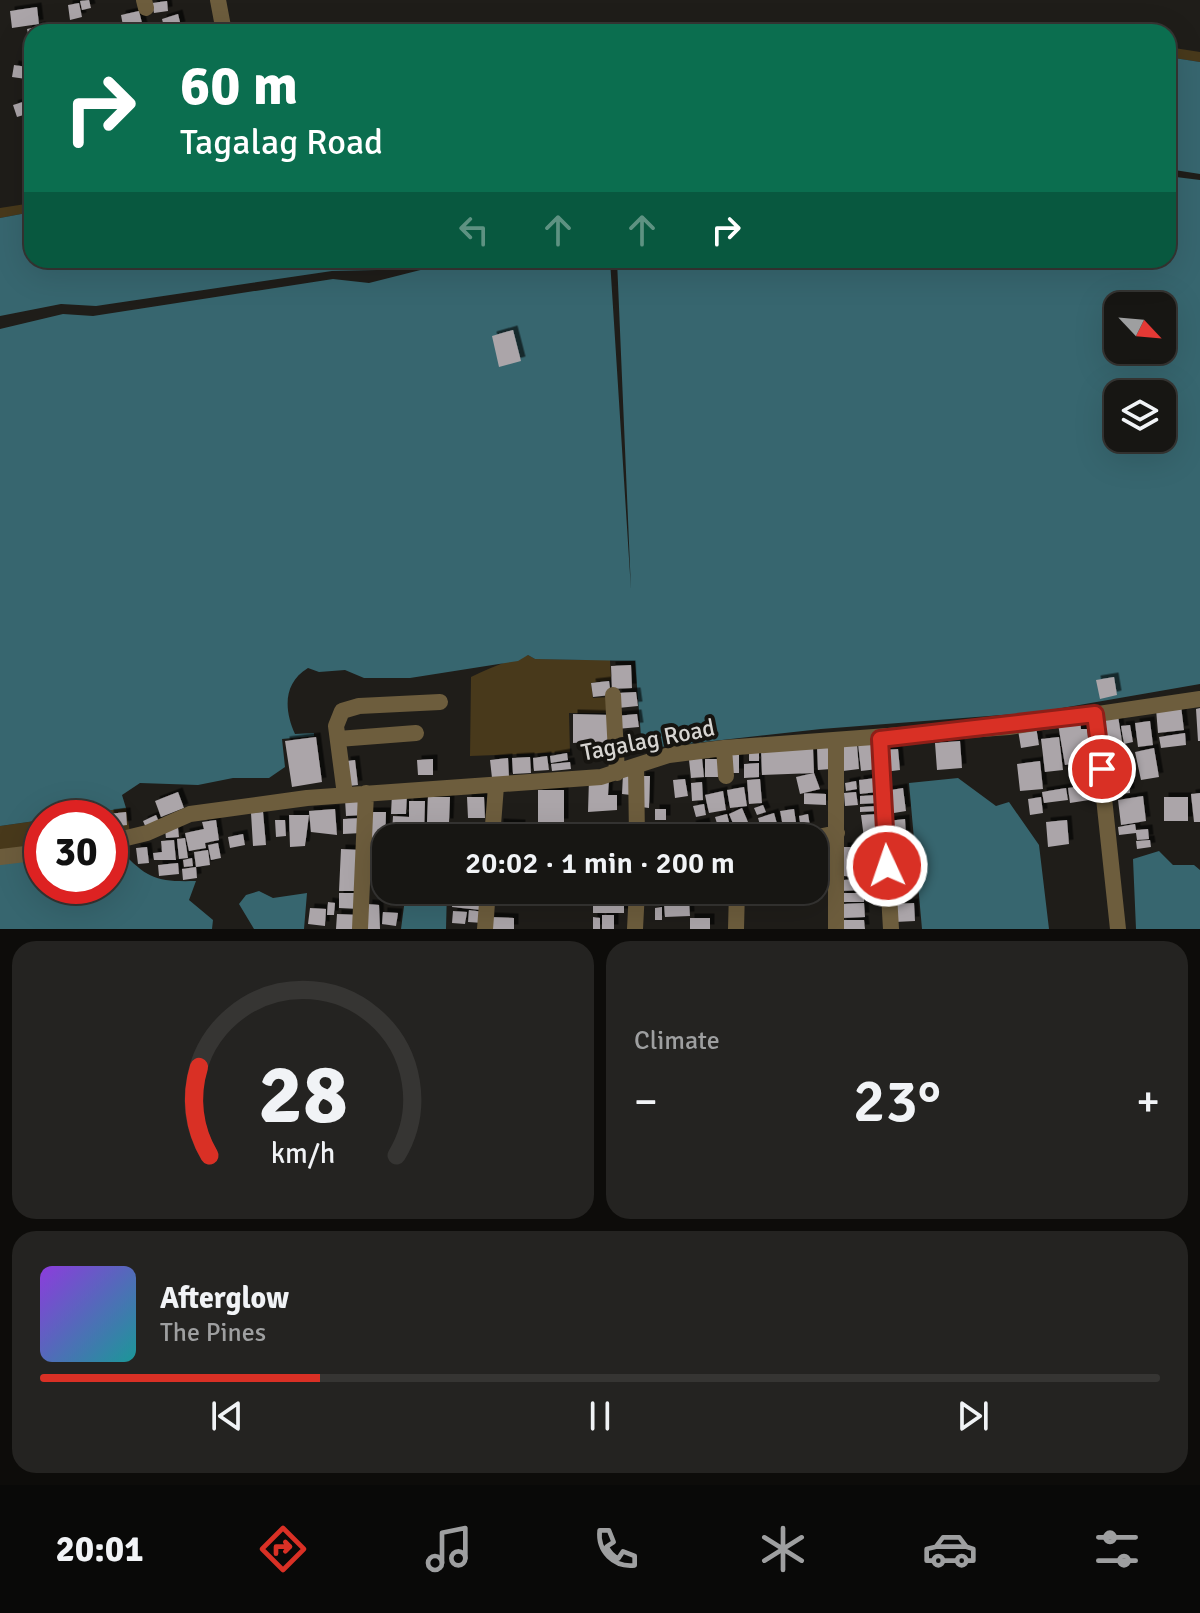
<!DOCTYPE html>
<html lang="en">
<head>
<meta charset="utf-8">
<style>
  body { margin:0; font-family:Signika,sans-serif; background:#242321; color:#f1f3f6; height:100vh; display:flex; flex-direction:column; font-size:30px; white-space:nowrap }
  * { box-sizing:border-box; margin:0 }
  p { font-size:26px; color:#9e9fa0 }
  .icon { flex:none; width:44px; height:44px; fill:none; stroke:currentColor; stroke-width:2; stroke-linecap:round; stroke-linejoin:round }
  .map { position:relative; height:929px; overflow:hidden }
  .details { display:flex; flex-direction:column; gap:12px; padding:12px; background:#0d0c0a; flex:1 }
  .details>* { flex:none }
  .top-card { position:absolute; left:24px; top:24px; width:1152px; height:244px; border-radius:24px; box-shadow:0 8px 32px #0002,0 0 0 2px #363533; background:#0b6e4f; color:#fff; overflow:hidden }
  .needle { width:52px; rotate:116deg }
  .buttons { position:absolute; left:1104px; top:292px; display:grid; gap:16px }
  .buttons a { display:grid; place-items:center; width:72px; height:72px; border-radius:16px; background:#171613; box-shadow:0 8px 32px #0002,0 0 0 2px #363533; font-size:40px }
  .speed { position:absolute; left:24px; top:800px; display:flex; gap:16px; font-size:40px; font-weight:700; text-align:center }
  .speed>* { display:grid; place-content:center; width:104px; height:104px; border-radius:50%; background:#171613; box-shadow:0 8px 32px #0002,0 0 0 2px #363533; line-height:1 }
  .speed .limit { border:12px solid #d22; background:#fff; color:#111 }
  .pin { position:absolute; display:grid; place-items:center; width:68px; height:68px; color:#fff; margin:-34px; border:4px solid #fff; border-radius:50%; box-shadow:0 2px 8px #0007 }
  .me { position:absolute; width:88px; margin:-44px; rotate:357deg; stroke-linejoin:round; filter:drop-shadow(0 0 6px #0008) }
  .turn { display:flex; align-items:center; gap:28px; height:168px; padding:0 24px; font-size:36px }
  .turn .icon { width:104px; height:104px; stroke-width:2.5 }
  .turn b { display:block; font-size:56px; line-height:68px }
  .lanes { display:flex; align-items:center; height:76px; padding:0 24px; background:#0003; justify-content:center; gap:40px; direction:ltr }
  .lanes .off { opacity:.35 }
  .big { font-size:60px; font-weight:600; line-height:1.1 }
  .details .card { flex:1; display:flex; flex-direction:column; justify-content:center; gap:12px; min-width:0; padding:0 28px; border-radius:24px; background:#242321 }
  .details .dial { align-items:center; gap:0 }
  .dial svg { height:208px; overflow:visible; fill:none; stroke:#363533; stroke-width:7; stroke-linecap:round; text-anchor:middle }
  .dial text { fill:#f1f3f6; stroke:none }
  .song { display:flex; align-items:center; gap:24px }
  .cover { width:96px; height:96px; border-radius:12px; background:linear-gradient(135deg,hsl(270 70% 55%),hsl(180 70% 35%)) }
  .played { height:8px; border-radius:4px; background:linear-gradient(90deg,#d93025 25%,#363533 25%) }
  .keys { display:flex; justify-content:space-around; direction:ltr }
  .heat { display:flex; justify-content:space-between; align-items:center; font-size:44px; direction:ltr }
  .details .tiles { flex:1; display:grid; gap:12px; grid-template-columns:1fr 1fr }
  .card:last-child { grid-column:span 2 }
  .trip { position:absolute; left:372px; top:824px; width:456px; height:80px; border-radius:24px; background:#171613; box-shadow:0 8px 32px #0002,0 0 0 2px #363533; font-weight:600; line-height:80px; text-align:center }
  .tabs { display:flex; height:128px; justify-content:space-around; align-items:center; background:#090908; color:#9e9fa0 }
  .tabs .icon { width:56px; height:56px }
  .tabs .on { color:#d93025 }
  .tabs b { font-size:36px; color:#f1f3f6 }
  .map>svg:first-child { display:block }
  .green { fill:#48391b }
  .water { fill:#37666f; fill-rule:evenodd }
  .building { fill:#aba5a9; filter:url(#shadow) }
  .lines { fill:none; stroke-linecap:round; stroke-linejoin:round }
  .minor { stroke:#6d5d3d; stroke-width:16 }
  .route-casing { stroke:#8d1f18; stroke-width:20 }
  .route { stroke:#d93025; stroke-width:14 }
  .labels { text-anchor:middle; dominant-baseline:central; stroke-width:8; stroke-linejoin:round; paint-order:stroke }
  .street-label { font-size:24px; fill:#d7d5d2; stroke:#161410 }
</style>
</head>
<body>
<div class="map">
<svg width="1200" height="929" viewBox="0 0 1200 929">
  <defs>
    <filter id="shadow"><feDropShadow dx="4.5" dy="-4.5" stdDeviation="0" flood-color="#0009"/></filter>
  </defs>
  <rect width="100%" height="100%" fill="#1f1d19"/>
  <path class="green" d="M932,23l129,9h-191z
    M1168,47l32,5v10l-32,-5z
    M32,203v9l-32,6v-10z
    M528,655l7,4 75,1 1,20 -20,3 2,15 17,-1 1,16h-42l1,39 -100,4 1,-79c18,-9 38,-17 57,-22z
    M126,808l4,24 -20,3v-17h-57z
    M42,820v25l-42,6v-25z"/>
  <path class="water" d="M1168,57l32,5v112l-32,-5z
    M1168,176l32,4v504l-161,28 -218,17 -179,20 -7,-88 -100,-2 -7,-4 -10,6 -108,17h-46l-19,-8 -26,2 -11,-4c-25,15 -24,42 -13,66l19,-1v3l-32,3 3,28 -16,11h-36l-35,7 -58,-2 -18,12 4,13 -126,18v-497l63,-15 30,2 240,-37 36,4 91,-23h150l21,330 -14,-330h551zM1118,306h44v44h-44zM1118,394h44v44h-44z
    M32,212v48h384l-39,10 -45,1 -236,35 -35,-2 -61,12v-98z
    M958,778l38,28 13,-4 30,43 10,84h-127l-13,-146z
    M121,851c27,28 36,31 75,30l-7,19 24,20 -1,9h-212v-65l42,-5v27h68v-34z
    M1159,851l14,14h21l6,5v59h-64l-3,-70z
    M447,890l-1,39h-45l5,-38z
    M259,891l14,7 34,-5 -3,36h-50l-15,-25 7,-9z"/>
  <path class="building" d="M89,0l2,8 -9,2 -2,-9z
    M167,1l1,10 -14,2 -2,-10z
    M79,3l3,14 -12,3 -2,-15z
    M37,7l2,17 -27,4 -2,-17z
    M139,11l4,16 -19,4 -3,-16z
    M178,14l3,12 -16,5 -3,-12z
    M41,26l2,6h-11l-3,6 -2,-9z
    M14,65l13,2 -1,12 -14,-2z
    M26,101l4,12 -13,4 -4,-12z
    M513,330l8,31 -22,6 -7,-31z
    M631,665l1,23 -20,1 -1,-23z
    M1114,677l3,18 -17,4 -4,-19z
    M609,681l2,14 -18,2 -2,-14z
    M636,692l2,14 -20,2 -1,-15z
    M1181,706l3,24 -26,3 -2,-24z
    M1200,708v33h-2l-2,-32z
    M573,714l37,1v33h-22v-6l-15,1z
    M637,714l2,13 -22,2 -1,-13z
    M1118,716l4,25 -15,2 -4,-25z
    M1080,720l1,9h6l4,32 -26,4 -7,-41z
    M1150,721l3,24 -15,2 -3,-24z
    M1130,725l3,17 -9,2 -3,-18z
    M1036,727l3,18 -18,3 -3,-18z
    M1185,733l1,12 -25,3 -2,-11z
    M316,737l6,45 -30,5 -7,-46z
    M1059,737l4,33 -18,2 -4,-33z
    M875,741l3,28 -17,2 -3,-28z
    M960,741l2,27 -25,2 -2,-27z
    M857,745l2,24 -16,2 -3,-25z
    M817,747h14v22l-13,1z
    M813,748l1,25 -52,2 -1,-26z
    M1154,748l5,29 -18,3 -6,-28z
    M898,749l2,21 -16,2 -2,-22z
    M749,750h10v11h-10z
    M567,753l1,7 -17,3 -1,-7z
    M729,754h10v19h-11z
    M547,756l2,14 -15,1 -1,-13z
    M530,757l1,16 -18,1 -1,-16z
    M508,758l1,19 -17,1 -2,-18z
    M702,758l2,19 -13,1 -2,-18z
    M433,759v16h-15l-1,-15z
    M705,759h13v18h-13z
    M355,760l3,25 -9,1 -3,-25z
    M1040,761l3,28 -23,2 -3,-27z
    M570,762l1,7 -19,2 -1,-7z
    M759,763v14l-15,1v-14z
    M814,773l6,16 -20,5 -4,-17z
    M623,774l8,1v20l-9,-1z
    M641,776h9l-1,32 -8,-1z
    M876,778l1,14 -17,2 -1,-14z
    M589,779h20l-1,16h9v15l-29,2z
    M685,779l3,17 -13,2 -2,-18z
    M760,779l2,24 -13,1 -2,-24z
    M1129,780l1,13 -22,2 -1,-13z
    M856,781l1,8 -11,2 -1,-8z
    M702,782l1,18 -11,1 -1,-18z
    M1100,783l2,15 -32,5 -2,-15z
    M744,787l3,19 -17,2 -3,-18z
    M903,788l3,23 -18,3 -3,-23z
    M1066,788l2,12 -24,3 -2,-11z
    M538,790h26v33l-26,1z
    M723,791l3,19 -17,3 -4,-18z
    M178,792l6,16 -23,9 -6,-16z
    M856,792l2,13 -13,1 -1,-13z
    M392,793h15l-1,21h-15z
    M804,793l22,1v11l-22,-1z
    M1200,793v29h-6l-3,-28z
    M877,795l1,8 -18,1v-8z
    M1143,796l3,25 -25,4 -3,-25z
    M428,797h22l-1,26 -22,-1z
    M467,797h17l1,21h-17z
    M1041,797l2,16 -13,2 -2,-16z
    M1164,797h24v24h-24z
    M361,798l1,17 -16,1 -1,-17z
    M409,801h16l-1,34 -32,-2 1,-17 16,1z
    M704,804l2,11 -10,2 -3,-11z
    M763,805l3,7 -9,3 -3,-7z
    M876,806l1,5 -17,1v-5z
    M742,808l6,14 -13,6 -6,-14z
    M335,809l2,26 -26,-3 -2,-21z
    M655,809h11v11h-11z
    M794,809l3,20 -13,3 -4,-21z
    M126,812l1,13 -16,2 -2,-13z
    M263,812l3,33 -13,1 -2,-33z
    M368,812h18l-1,34h-18z
    M774,813l7,25h-17l-6,-20z
    M727,814l4,16 -11,3 -5,-16z
    M808,814l2,12 -9,2 -2,-12z
    M878,814l2,22 -16,2 -3,-23z
    M156,815l3,7 -13,6 -3,-7z
    M289,815h20l-4,31 -15,1z
    M362,818v15l-19,1v-15z
    M905,819l1,17 -17,2 -1,-17z
    M216,820l3,20 -14,3 1,5 -17,3 -4,-18 19,-4 -2,-7z
    M275,820h10l1,16 -10,1z
    M1067,820l2,24 -21,3 -2,-25z
    M705,822l1,5 -13,3 -2,-5z
    M499,823l22,1 -1,14h-22z
    M1135,824l1,6 12,-1 1,10 -12,1 -1,-7 -17,2 -1,-8z
    M756,826l4,12h-20l-2,-6z
    M178,828l1,9 -13,1 -1,-8z
    M708,829l2,9h-18l-1,-6z
    M606,831h23l-1,7h-22z
    M243,834l2,11 -15,3 -2,-11z
    M185,838l3,20 -9,1 -2,-20z
    M174,840l2,20h-22l-1,-7 9,-1 -1,-11z
    M1150,840l1,7 -14,2 -1,-8z
    M907,841l1,16 -17,1 -2,-16z
    M218,843l3,15 -10,2 -3,-15z
    M147,847l2,16 -11,1 -2,-16z
    M843,847h20v30l-20,-1z
    M341,849l19,1 -2,41h-19z
    M208,850l2,15 -14,2 -2,-15z
    M867,853h13v20h-13z
    M192,858l1,8 -9,1 -1,-7z
    M371,859h14l-1,16h-13z
    M178,863l1,11 -20,2 -1,-11z
    M196,867l1,11 -14,2 -1,-11z
    M867,875h13v11h-14z
    M863,879v11l-22,1v-11z
    M866,889h12l1,12h-13z
    M389,890h16l-1,7 -15,-1z
    M454,890l29,2 -2,18 -29,-3z
    M497,890h20v4h-20z
    M339,893h20v16l-20,-1z
    M593,893l31,1v19h-31z
    M842,893h22v9h-22z
    M689,901l1,15 -25,1 -1,-14z
    M328,902l7,1 -1,12h-7z
    M864,903l1,14 -23,1v-14z
    M914,903l1,18 -20,1 -1,-18z
    M368,904l11,1 1,24h-16z
    M662,907v13h-7v-12z
    M310,908l16,1 -1,17 -17,-2z
    M469,910l15,2 -1,11 -15,-1z
    M453,911l14,1 -2,12 -13,-1z
    M383,912l15,1 -2,13 -14,-2z
    M337,914l22,1 -1,14h-22z
    M602,915h12v14h-12z
    M490,917l24,1v11h-24z
    M593,917l7,1v11h-7z
    M690,918h20v11h-20z
    M842,920h22l1,9h-23z"/>
  <g class="lines">
    <path class="minor" d="M144,0l2,8
      M218,0l6,32
      M613,695l4,78
      M1095,714l23,215
      M338,739l78,-6
      M880,739l11,190
      M724,748l2,28
      M636,766l1,72
      M345,795l-9,-69 6,-15 17,-5 81,-4
      M492,838l4,-52
      M813,838l24,-5
      M110,842l37,-9 43,-19 117,-16 294,-21 68,-22 55,-7 285,-21 191,-28
      M0,857l42,-5
      M360,929l6,-136
      M485,929l3,-39
      M635,929l2,-39
      M736,929l1,-39
      M836,929v-188"/>
  </g>
  <g class="lines">
    <defs>
      <path id="route" d="M887,866l-7,-127 215,-25 7,55"/>
    </defs>
    <use href="#route" class="route-casing"/>
    <use href="#route" class="route"/>
  </g>
  <g class="labels">
    <g class="street-label">
      <text transform="translate(648 740) rotate(-11)">Tagalag Road</text>
    </g>
  </g>
</svg>
<div class="buttons">
<a><svg class="needle" viewBox="-14 -14 28 28"><path d="M0-13l5 13h-10z" fill="#e53935"/><path d="M0 13l5-13h-10z" fill="#9e9fa0"/></svg></a>
<a><svg class="icon" aria-label="layers" viewBox="0 0 24 24"><path d="M12 4l9 5-9 5-9-5zM3 14l9 5 9-5"/></svg></a>
</div>
<div class="speed"><div class="limit">30</div></div>
<div class="pin" style="left:1102px;top:769px;background:#d93025"><svg class="icon" aria-label="arrive" viewBox="0 0 24 24"><path d="M6 21V4h12l-3 4 3 4H6"/></svg></div>
<svg class="me" style="left:887px;top:866px" viewBox="-20 -20 40 40"><circle r="17" fill="#d93025" stroke="#fff" stroke-width="3"/><path d="M0-11L8 9 0 5-8 9z" fill="#fff"/></svg>
<div class="trip">20:02 · 1 min · 200 m</div>
<div class="top-card">
<div class="turn"><svg class="icon" aria-label="right" viewBox="0 0 24 24"><path d="M7 20v-9h11M14 6l5 5-5 5"/></svg><div><b>60 m</b>Tagalag Road</div></div>
<div class="lanes"><svg class="icon off" aria-label="left" viewBox="0 0 24 24"><path d="M17 20v-9H6M10 6l-5 5 5 5"/></svg><svg class="icon off" aria-label="ahead" viewBox="0 0 24 24"><path d="M12 20V5M6 11l6-6 6 6"/></svg><svg class="icon off" aria-label="ahead" viewBox="0 0 24 24"><path d="M12 20V5M6 11l6-6 6 6"/></svg><svg class="icon" aria-label="right" viewBox="0 0 24 24"><path d="M7 20v-9h11M14 6l5 5-5 5"/></svg></div>
</div>
</div>
<section class="details">
<div class="tiles">
<div class="card dial"><svg viewBox="0 0 100 80">
<path d="M14 69A42 42 0 1 1 86 69"/>
<path d="M14 69A42 42 0 0 1 10 35" stroke="#d93025"/>
<text x="50" y="56" font-size="32" font-weight="700">28</text>
<text x="50" y="72" font-size="11">km/h</text>
</svg></div>
<div class="card"><p>Climate</p>
<div class="heat"><a>−</a><b class="big">23°</b><a>+</a></div>
</div>
<div class="card">
<div class="song"><i class="cover"></i><div><b>Afterglow</b><p>The Pines</p></div></div>
<div class="played"></div>
<div class="keys"><svg class="icon" aria-label="previous" viewBox="0 0 24 24"><path d="M18 5L8 12l10 7zM5 5v14"/></svg><svg class="icon" aria-label="pause" viewBox="0 0 24 24"><path d="M8 5v14M16 5v14"/></svg><svg class="icon" aria-label="next" viewBox="0 0 24 24"><path d="M6 5l10 7-10 7zM19 5v14"/></svg></div>
</div>
</div>
</section>
<nav class="tabs">
<b>20:01</b>
<svg class="icon on" aria-label="directions" viewBox="0 0 24 24"><path d="M12 3l9 9-9 9-9-9zM9 14v-3h6M13 9l2 2-2 2"/></svg>
<svg class="icon" aria-label="music" viewBox="0 0 24 24"><path d="M9 18V5l10-2v13"/><circle cx="6" cy="18" r="3"/><circle cx="16" cy="16" r="3"/></svg>
<svg class="icon" aria-label="phone" viewBox="0 0 24 24"><path d="M5 4h4l2 5-3 2q2 4 5 5l2-3 5 2v4C11 20 4 13 5 4z"/></svg>
<svg class="icon" aria-label="climate" viewBox="0 0 24 24"><path d="M12 3v18M4 7l16 10M4 17L20 7"/></svg>
<svg class="icon" aria-label="car" viewBox="0 0 24 24"><path d="M5 17H2v-5l4-1 3-4h7l3 4 3 1v5h-3M9 17h6M6 11h13"/><circle cx="7" cy="17" r="2"/><circle cx="17" cy="17" r="2"/></svg>
<svg class="icon" aria-label="filters" viewBox="0 0 24 24"><path d="M4 7h16M4 17h16"/><circle cx="9" cy="7" r="2"/><circle cx="15" cy="17" r="2"/></svg>
</nav>
</body>
</html>
